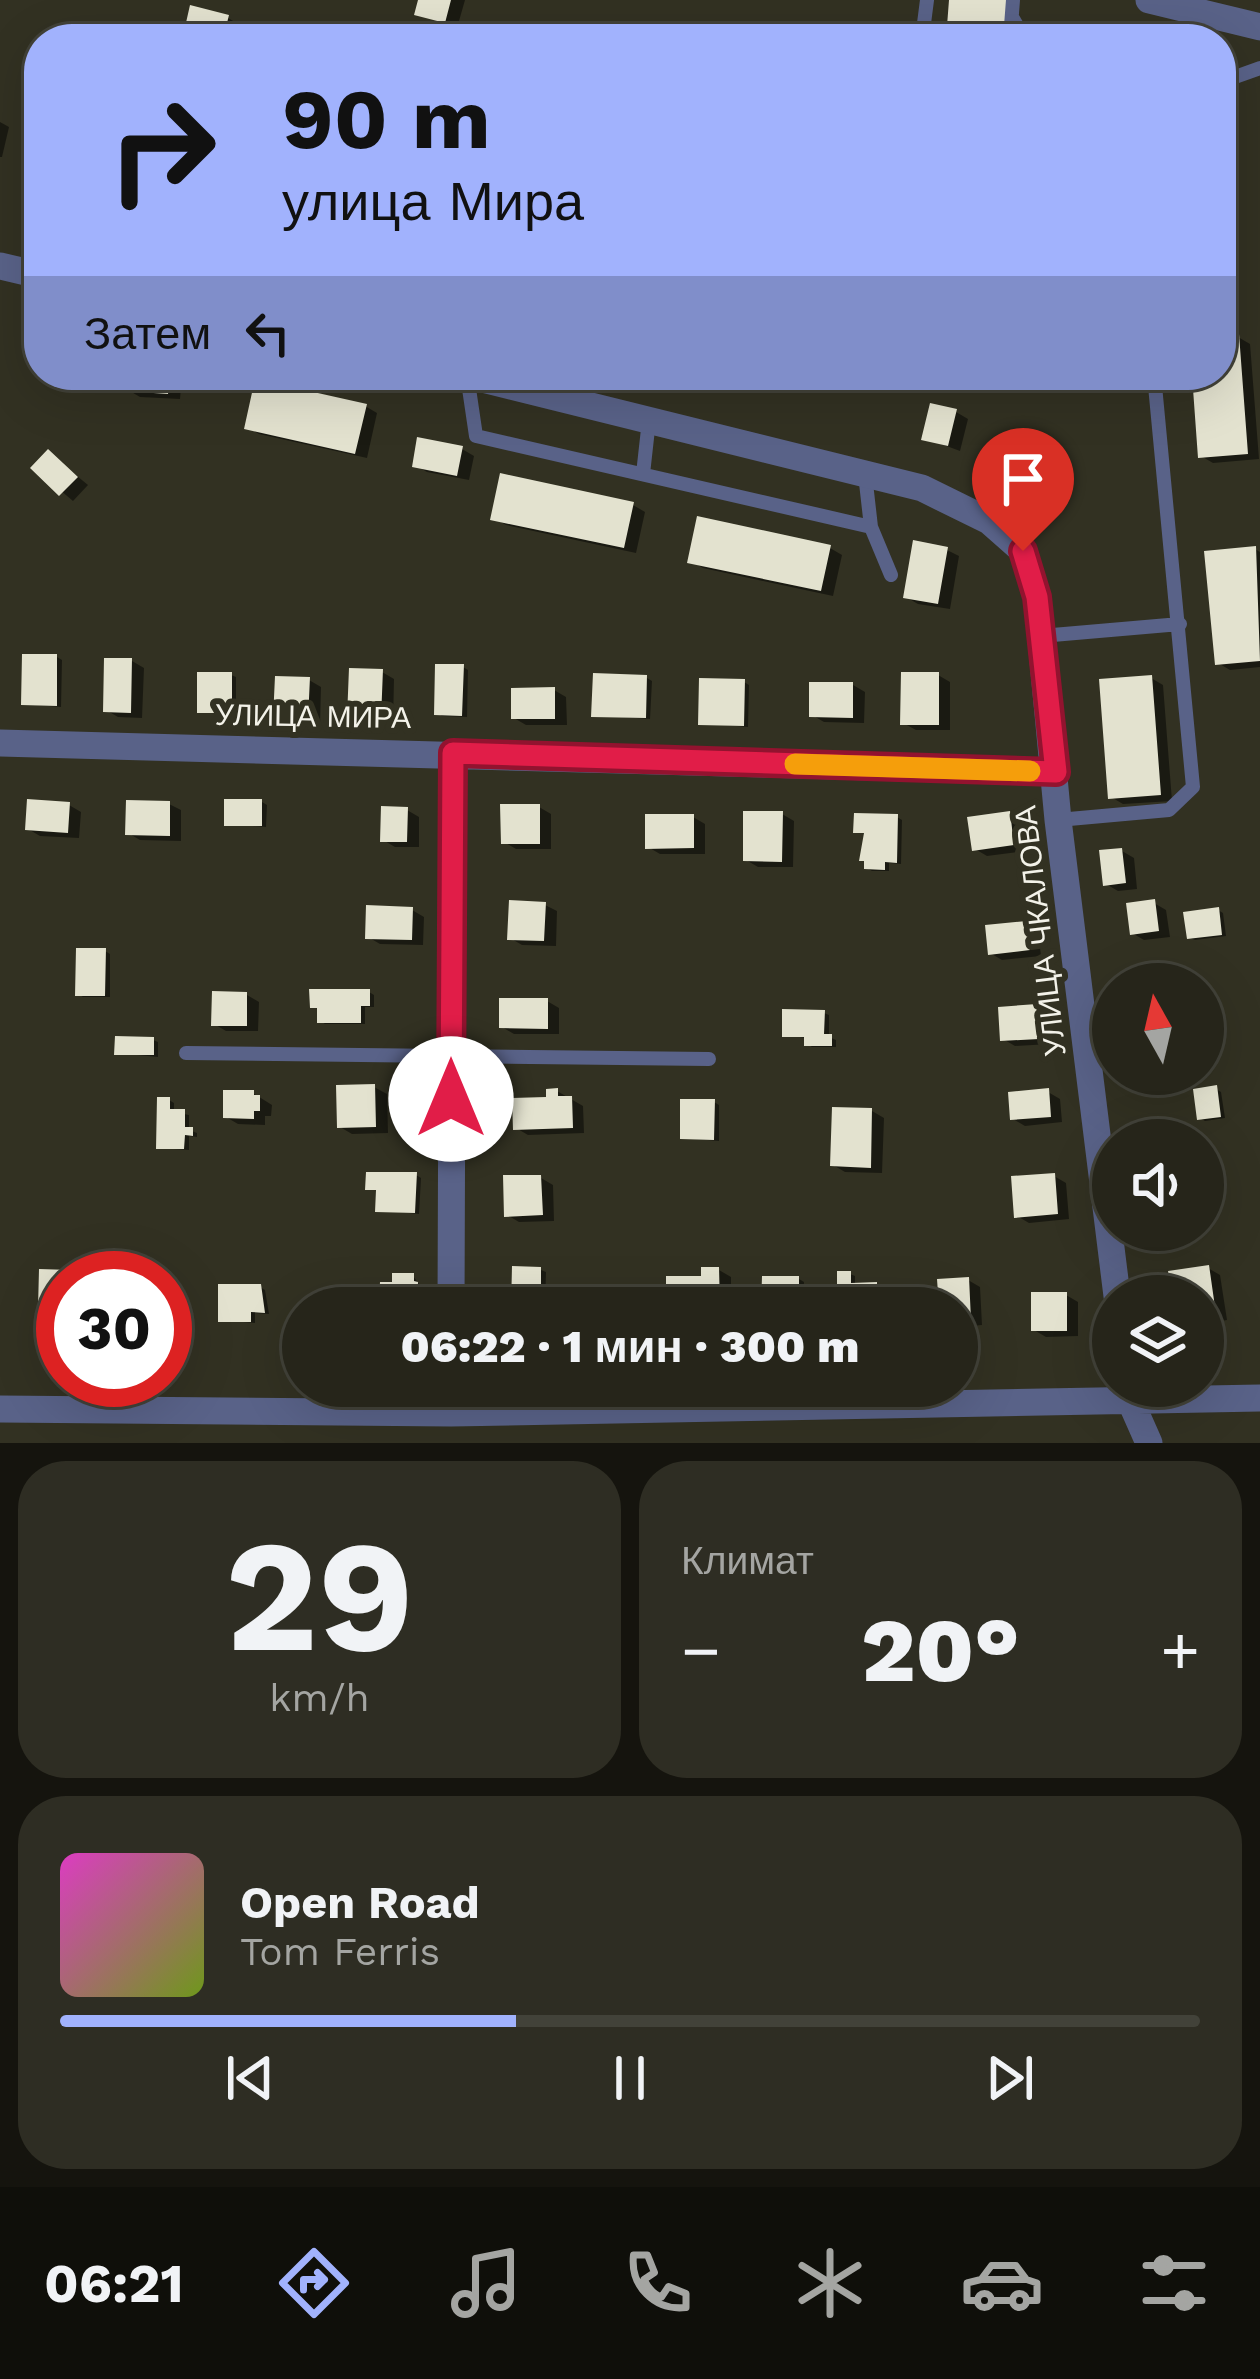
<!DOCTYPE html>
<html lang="ru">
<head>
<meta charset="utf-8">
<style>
  body { margin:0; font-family:"Work Sans",sans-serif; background:#2e2d23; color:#f1f3f6; height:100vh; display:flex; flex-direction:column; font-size:45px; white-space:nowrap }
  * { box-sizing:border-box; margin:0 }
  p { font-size:39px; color:#a4a5a2 }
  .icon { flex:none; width:66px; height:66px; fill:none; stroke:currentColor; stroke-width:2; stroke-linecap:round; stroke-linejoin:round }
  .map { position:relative; height:1443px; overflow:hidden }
  .sheet { display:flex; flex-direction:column; gap:18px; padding:18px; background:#15140e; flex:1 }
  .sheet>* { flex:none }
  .banner { position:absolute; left:24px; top:24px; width:1212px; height:366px; border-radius:48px; box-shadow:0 12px 48px #0002,0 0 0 3px #424239; background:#a1b2fd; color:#111; overflow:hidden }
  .needle { width:78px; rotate:352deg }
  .buttons { position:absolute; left:1092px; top:963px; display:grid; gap:24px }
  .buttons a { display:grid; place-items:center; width:132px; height:132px; border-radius:50%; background:#26251a; box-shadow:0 12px 48px #0002,0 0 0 3px #424239; font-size:60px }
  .speed { position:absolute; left:36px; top:1251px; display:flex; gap:24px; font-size:60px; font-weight:700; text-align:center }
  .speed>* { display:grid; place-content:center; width:156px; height:156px; border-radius:50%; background:#26251a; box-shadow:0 12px 48px #0002,0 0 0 3px #424239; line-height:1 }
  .speed .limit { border:18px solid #d22; background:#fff; color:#111 }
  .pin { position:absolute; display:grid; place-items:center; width:102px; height:102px; color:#fff; margin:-123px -51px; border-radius:50% 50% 50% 0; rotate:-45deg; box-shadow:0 0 12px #0007 }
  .pin .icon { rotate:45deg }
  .me { position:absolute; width:132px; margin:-66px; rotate:0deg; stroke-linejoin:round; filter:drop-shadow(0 0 9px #0008) }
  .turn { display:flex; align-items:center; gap:42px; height:252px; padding:0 60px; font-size:54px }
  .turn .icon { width:156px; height:156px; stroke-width:2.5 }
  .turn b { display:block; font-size:84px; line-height:102px }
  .then { display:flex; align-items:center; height:114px; padding:0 60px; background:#0003; gap:24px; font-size:45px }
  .big { font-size:90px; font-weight:800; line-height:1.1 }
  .sheet .tile { flex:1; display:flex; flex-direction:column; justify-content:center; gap:18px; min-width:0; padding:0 42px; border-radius:48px; background:#2e2d23 }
  .sheet .dial { align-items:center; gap:0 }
  .dial b { font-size:156px; line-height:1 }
  .song { display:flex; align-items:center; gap:36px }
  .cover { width:144px; height:144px; border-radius:18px; background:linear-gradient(135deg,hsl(310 70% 55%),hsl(80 70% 35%)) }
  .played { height:12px; border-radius:6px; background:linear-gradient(90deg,#a1b2fd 40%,#424239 40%) }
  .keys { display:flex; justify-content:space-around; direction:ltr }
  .heat { display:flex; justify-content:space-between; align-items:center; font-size:66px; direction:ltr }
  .sheet .tiles { flex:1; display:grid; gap:18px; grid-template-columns:1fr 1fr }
  .tile:last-child { grid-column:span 2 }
  .trip { position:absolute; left:282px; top:1287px; width:696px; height:120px; border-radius:60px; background:#26251a; box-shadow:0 12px 48px #0002,0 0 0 3px #424239; font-weight:800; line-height:120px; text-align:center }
  .menu { display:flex; height:192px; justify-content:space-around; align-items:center; background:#0f0f0a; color:#a4a5a2 }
  .menu .icon { width:84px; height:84px }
  .menu .on { color:#a1b2fd }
  .menu b { font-size:54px; color:#f1f3f6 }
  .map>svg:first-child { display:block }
  .shadow { fill:#0007 }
  .building { fill:#e3e2cf }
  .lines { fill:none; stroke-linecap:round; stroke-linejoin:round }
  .service { stroke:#596288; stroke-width:14 }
  .minor { stroke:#596288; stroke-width:27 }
  .route-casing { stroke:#92132f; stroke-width:30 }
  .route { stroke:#e11d48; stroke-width:21 }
  .slow { stroke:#f59e0b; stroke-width:21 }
  .labels { text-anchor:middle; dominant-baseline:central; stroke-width:12; stroke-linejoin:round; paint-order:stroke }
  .street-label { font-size:30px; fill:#f3f2e9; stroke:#323122 }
</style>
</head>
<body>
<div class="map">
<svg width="1260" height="1443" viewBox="0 0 1260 1443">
  <rect width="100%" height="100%" fill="#323122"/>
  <path class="shadow" d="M421,0h44l-8,28 -39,-15z
    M228,18l12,7 -4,14h-42l-8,-5z
    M0,122l9,5 -7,30h-2z
    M1238,337l12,7 9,115 -46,4 -12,-7 -6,-81h26v-37z
    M128,375h54l-2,24 -40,-2 -12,-7z
    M365,406l12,7 -10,45 -108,-24 -12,-7z
    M956,412l12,7 -8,32 -35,-13z
    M462,449l12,7 -5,24 -42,-8 -12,-7z
    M49,453l39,32 -15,16 -39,-33z
    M633,505l12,7 -9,41 -130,-28 -12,-7z
    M830,548l12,7 -9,41 -130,-28 -12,-7z
    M1255,549l5,3v115l-30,3 -12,-7z
    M947,550l12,6 -9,53 -32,-5 -12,-7z
    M57,657l5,3 -1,47 -37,-3z
    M132,661l12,7 -2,50 -24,-1 -12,-7z
    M463,667l5,3 -1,47 -25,-1 -5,-3z
    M382,672l12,7 -1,45h-31l-12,-7z
    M231,675l5,2v37l-36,-3z
    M938,675l12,7v48h-34l-13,-7z
    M647,678l5,3 -2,38 -56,-4z
    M1151,678l12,7 9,116 -49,3 -12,-7z
    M309,680l12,7 -1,38 -32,-1 -12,-7z
    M744,682l5,3 -1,42 -47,-4z
    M853,685l12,7 -1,31 -40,-1 -12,-7z
    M554,690l12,7 1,28h-41l-12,-7z
    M262,802l5,3 -1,22 -39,-3z
    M169,804l12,6v31l-41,-1 -12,-7z
    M69,805l12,7 -2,26 -39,-2 -12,-7z
    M539,807l12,7v35h-35l-12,-7z
    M407,810l12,7v30h-24l-12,-7z
    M782,814l12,7 -1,46h-35l-12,-7z
    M1009,814l13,7 3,30 -38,5 -12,-7z
    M693,817l12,7v30h-45l-12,-7z
    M897,817l5,3 -1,44 -12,-1v8h-17l-5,-3v-34l-11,-3z
    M1122,851l12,7 3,31 -19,2 -12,-7z
    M1154,903l12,7 4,27 -26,3 -12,-7z
    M545,905l12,6 -1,35 -34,-1 -12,-7z
    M412,910l12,7 -1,28 -43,-1 -12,-7z
    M1218,910l5,3 3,23 -31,4 -5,-2z
    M1026,924l12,7 3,25 -39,4 -12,-7z
    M105,951l5,3v43h-27l-5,-3z
    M369,992l5,3v12h-9v17h-40l-5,-3v-11l-7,-4z
    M247,995l12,7 -1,29h-32l-12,-7z
    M547,1001l12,7v26h-45l-12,-7z
    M1036,1008l12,7 2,29 -35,2 -12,-7z
    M824,1013l5,2v22l7,3v7h-24l-5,-3v-6l-22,-3z
    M153,1040l5,2v15l-41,-4z
    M374,1087l13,7 1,39 -36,1 -12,-7z
    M1216,1089l5,3 4,26 -20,3 -5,-3z
    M557,1091l26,15 1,27 -56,2 -12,-7z
    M1048,1092l12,7 2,23 -37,4 -12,-7z
    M253,1093l19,12 -1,11h-6v9l-27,-1 -12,-7z
    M169,1100l5,3v9l15,3v15l8,3v4l-8,-1v14l-30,-2z
    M714,1102l5,3v36l-36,-3z
    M872,1111l12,7 -2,55 -37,-1 -12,-7z
    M1203,1156l6,4 4,26 -10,1z
    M416,1175l5,3 -2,36 -41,-4 1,-19 -11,-3z
    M1054,1176l12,7 3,36 -40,4 -12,-7z
    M541,1178l12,7 1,36 -35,1 -12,-7z
    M1208,1268l12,7 7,45 -24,4v-28h-28z
    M541,1270l5,2 -1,36h-31z
    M719,1270l12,7v31h-62v-29h35z
    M850,1274l5,2v10l26,2 1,20h-42z
    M413,1276l9,12v20h-30v-4l-9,-3z
    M799,1279l5,3 -1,26h-39z
    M968,1280l12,7 2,38 -25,2v-19h-15z
    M165,1283l7,4 -1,41h-6z
    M260,1287l5,3 4,24 -14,-1v10l-34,-3z
    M1066,1295l12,7v34l-32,1 -12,-7z"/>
  <path class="building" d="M418,0h33l-6,23 -31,-8z
    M949,0h58l-3,39h-58z
    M190,5l39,10 -6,24 -40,-3z
    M1239,334l9,120 -50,4 -6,-83h29v-40z
    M125,375h45l-2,19 -44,-3z
    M255,379l112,25 -12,50 -111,-25z
    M930,403l27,6 -9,37 -27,-6z
    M417,437l46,9 -6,30 -45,-9z
    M48,449l30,28 -19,19 -29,-28z
    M500,473l134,29 -10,46 -134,-28z
    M697,516l134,29 -10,46 -134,-28z
    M913,540l35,7 -10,57 -35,-6z
    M1256,546l4,115 -45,4 -11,-114z
    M22,654h35v52l-36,-1z
    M104,658h28l-1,55 -28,-1z
    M435,664h29l-2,52 -28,-1z
    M349,668l34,1 -2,50 -34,-1z
    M197,672h35v41h-35z
    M901,672h38v53h-39z
    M593,673l54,2 -1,43 -55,-1z
    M1152,675l9,120 -53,4 -9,-120z
    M275,676l35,1 -2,43 -35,-1z
    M699,678l46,1 -1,47 -46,-1z
    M809,682h44v36l-44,-1z
    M555,687v32h-44v-31z
    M27,799l43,3 -2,31 -43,-3z
    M224,799h38v27h-38z
    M126,800l44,1v35l-45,-1z
    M500,804h40v40h-39z
    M381,806l27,1 -1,35h-27z
    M743,811h40l-1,51 -39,-1z
    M1010,811l4,34 -42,6 -5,-34z
    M854,813l44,1 -1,49 -12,-1v8l-21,-1v-8h-5l5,-28h-11z
    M645,814h49v34l-49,1z
    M1122,848l4,35 -23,3 -4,-36z
    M1155,899l4,32 -29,4 -4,-32z
    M509,900l37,2 -2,39 -37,-1z
    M366,905l47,2 -1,33 -47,-1z
    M1219,907l3,28 -35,4 -4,-27z
    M1027,921l3,29 -42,5 -3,-30z
    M76,948h30l-1,48h-30z
    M309,989h61v17h-9v17h-44v-15h-7z
    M212,991l35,1v34h-36z
    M499,998h49v31l-49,-1z
    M1037,1004l2,35 -39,2 -2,-34z
    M782,1009l43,1 -1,24h8v12h-28v-9h-22z
    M115,1036l39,1v18h-40z
    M375,1084l1,43 -39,1 -1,-43z
    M1217,1085l4,32 -24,3 -4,-31z
    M558,1088v8h14l1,32 -60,2 -1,-32 34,-1v-8z
    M1049,1088l2,29 -41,3 -2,-28z
    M223,1090h31v5h6v16h-6v8l-31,-1z
    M157,1097h13v12h15v18h8v9l-8,-1 -1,14h-28z
    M680,1099h35l-1,41 -34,-1z
    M832,1107l40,1 -1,60 -41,-2z
    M366,1172h51l-2,41 -40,-1 1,-22h-11z
    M1055,1173l3,41 -44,4 -3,-42z
    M503,1175h38l2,40 -39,2z
    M1209,1265l7,49 -13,3v-21h-31l-4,-25z
    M512,1266l29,1v41h-30z
    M701,1267h18l1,40 -54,1v-32h35z
    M39,1269l32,1 -1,8h-7v32l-25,-1z
    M837,1271h14v12l26,-1v26h-40z
    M392,1273h22v8l4,1 -1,26h-28v-5h-10l1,-21h12z
    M762,1276h37v32h-38z
    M969,1277l2,43 -14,1v-13h-18l-2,-29z
    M218,1284h43l4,29 -14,-1v10h-33z
    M1031,1292h36v39h-36z"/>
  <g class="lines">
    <path class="service" d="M1012,17l13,22
      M922,39l5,-39
      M1010,39l3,-39
      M1221,82l39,-14
      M467,375l9,61 395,91
      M643,474l6,-54
      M865,474l6,53 20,48
      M1041,636l139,-12
      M1058,820l111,-10 24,-23 -39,-412
      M186,1053l523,6"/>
    <path class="minor" d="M1149,0l111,27
      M0,266l39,9
      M466,375l456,113 67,33 34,30 14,46 21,223 59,476
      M0,743l1056,29
      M451,1308l2,-555
      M1129,1386l1,14 19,43
      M0,1409l451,4 809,-15"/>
  </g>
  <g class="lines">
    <defs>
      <path id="route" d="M451,1099l2,-346 603,19 -19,-175 -14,-46"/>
    </defs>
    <use href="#route" class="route-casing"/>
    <use href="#route" class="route"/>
    <path class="slow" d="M795,764l235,7"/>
  </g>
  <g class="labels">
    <g class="street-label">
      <text transform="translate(313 716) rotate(1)">УЛИЦА МИРА</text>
      <text transform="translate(1040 931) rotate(-97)">УЛИЦА ЧКАЛОВА</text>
    </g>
  </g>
</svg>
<div class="buttons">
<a><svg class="needle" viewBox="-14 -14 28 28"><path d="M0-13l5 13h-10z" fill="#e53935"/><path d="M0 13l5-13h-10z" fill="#a4a5a2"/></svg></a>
<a><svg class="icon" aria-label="sound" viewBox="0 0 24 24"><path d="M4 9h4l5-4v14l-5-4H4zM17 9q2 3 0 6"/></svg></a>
<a><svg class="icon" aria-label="layers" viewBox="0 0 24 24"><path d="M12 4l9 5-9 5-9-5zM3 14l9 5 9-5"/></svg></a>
</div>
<div class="speed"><div class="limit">30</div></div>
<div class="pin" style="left:1023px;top:551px;background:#d93025"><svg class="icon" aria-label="arrive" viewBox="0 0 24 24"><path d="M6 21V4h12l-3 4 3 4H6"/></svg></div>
<svg class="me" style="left:451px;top:1099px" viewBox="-20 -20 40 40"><circle r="19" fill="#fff"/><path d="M0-13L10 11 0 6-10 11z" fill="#e11d48"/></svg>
<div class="trip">06:22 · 1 мин · 300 m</div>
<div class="banner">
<div class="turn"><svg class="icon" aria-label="right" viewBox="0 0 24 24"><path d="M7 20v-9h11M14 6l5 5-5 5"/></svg><div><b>90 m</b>улица Мира</div></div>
<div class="then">Затем<svg class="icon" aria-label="left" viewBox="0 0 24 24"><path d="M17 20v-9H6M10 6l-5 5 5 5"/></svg></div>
</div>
</div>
<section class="sheet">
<div class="tiles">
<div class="tile dial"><b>29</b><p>km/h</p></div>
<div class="tile"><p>Климат</p>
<div class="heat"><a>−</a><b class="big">20°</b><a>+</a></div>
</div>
<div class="tile">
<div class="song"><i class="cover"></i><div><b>Open Road</b><p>Tom Ferris</p></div></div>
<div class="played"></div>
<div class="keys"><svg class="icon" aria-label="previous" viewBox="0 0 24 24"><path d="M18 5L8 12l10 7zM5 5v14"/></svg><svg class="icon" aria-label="pause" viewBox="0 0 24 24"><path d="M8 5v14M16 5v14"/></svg><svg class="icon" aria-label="next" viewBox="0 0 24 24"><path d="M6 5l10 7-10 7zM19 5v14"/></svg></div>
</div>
</div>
</section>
<nav class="menu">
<b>06:21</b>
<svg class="icon on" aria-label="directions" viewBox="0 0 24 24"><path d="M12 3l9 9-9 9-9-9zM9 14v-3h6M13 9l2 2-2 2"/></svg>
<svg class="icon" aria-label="music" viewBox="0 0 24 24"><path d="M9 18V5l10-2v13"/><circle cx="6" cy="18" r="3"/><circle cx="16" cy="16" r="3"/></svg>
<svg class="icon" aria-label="phone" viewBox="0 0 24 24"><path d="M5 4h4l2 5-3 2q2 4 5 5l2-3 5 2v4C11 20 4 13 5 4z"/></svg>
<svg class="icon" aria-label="climate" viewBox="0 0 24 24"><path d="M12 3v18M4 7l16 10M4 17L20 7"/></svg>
<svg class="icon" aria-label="car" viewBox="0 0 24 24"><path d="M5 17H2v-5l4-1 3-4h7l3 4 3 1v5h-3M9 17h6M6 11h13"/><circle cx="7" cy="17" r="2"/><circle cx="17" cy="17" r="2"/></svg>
<svg class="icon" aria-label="filters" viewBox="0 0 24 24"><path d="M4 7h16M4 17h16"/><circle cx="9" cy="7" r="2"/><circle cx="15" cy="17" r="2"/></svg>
</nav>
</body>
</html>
